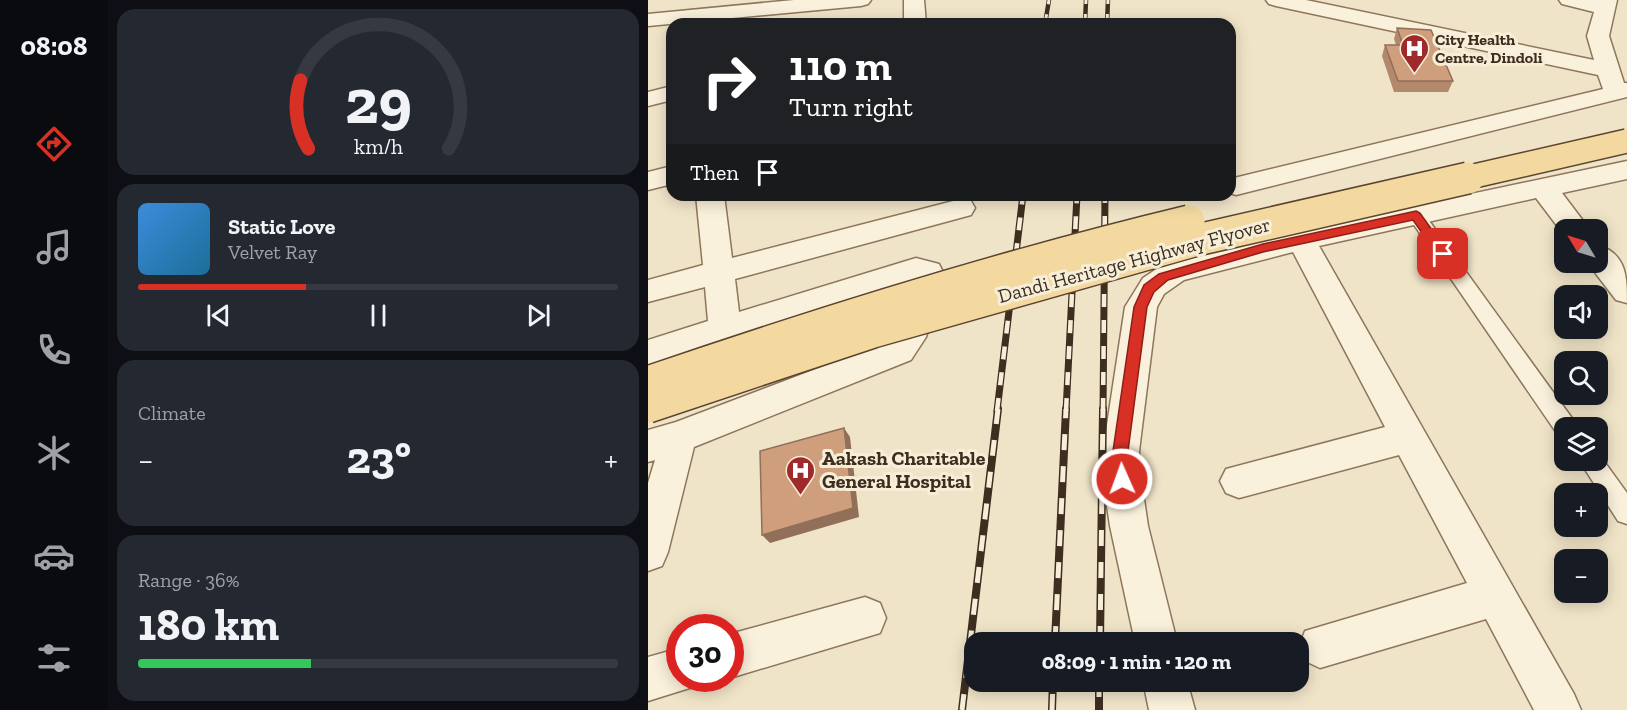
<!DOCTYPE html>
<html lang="en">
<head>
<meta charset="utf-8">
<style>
  body { margin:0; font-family:"Zilla Slab",serif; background:#242831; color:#f1f3f6; height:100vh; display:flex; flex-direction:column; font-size:22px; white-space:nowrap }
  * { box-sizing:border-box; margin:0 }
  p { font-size:20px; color:#9ea1a6 }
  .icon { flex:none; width:33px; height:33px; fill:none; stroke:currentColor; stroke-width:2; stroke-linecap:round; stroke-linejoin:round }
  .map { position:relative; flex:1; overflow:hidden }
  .sheet { display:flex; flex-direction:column; gap:9px; padding:9px; background:#0d0f14; width:540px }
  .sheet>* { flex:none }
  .hud { position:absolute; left:18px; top:18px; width:570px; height:183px; border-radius:18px; box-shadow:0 3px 15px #0003; background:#202124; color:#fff; overflow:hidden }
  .needle { width:39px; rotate:308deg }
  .buttons { position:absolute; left:906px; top:219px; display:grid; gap:12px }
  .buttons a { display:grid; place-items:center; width:54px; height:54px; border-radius:12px; background:#171b24; box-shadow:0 3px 15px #0003; font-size:30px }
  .speed { position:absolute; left:18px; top:614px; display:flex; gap:12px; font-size:30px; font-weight:700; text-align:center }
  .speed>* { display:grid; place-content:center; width:78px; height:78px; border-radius:50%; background:#171b24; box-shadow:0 3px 15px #0003; line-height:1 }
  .speed .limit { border:9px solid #d22; background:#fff; color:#111 }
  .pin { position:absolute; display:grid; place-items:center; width:51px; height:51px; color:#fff; margin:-26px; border-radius:12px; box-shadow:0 3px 9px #0006 }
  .me { position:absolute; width:66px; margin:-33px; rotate:358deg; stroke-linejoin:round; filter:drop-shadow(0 0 4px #0008) }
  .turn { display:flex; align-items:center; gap:21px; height:126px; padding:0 24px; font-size:27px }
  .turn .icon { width:78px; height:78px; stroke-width:2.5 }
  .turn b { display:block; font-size:42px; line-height:51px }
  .then { display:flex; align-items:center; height:57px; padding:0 24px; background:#0003; gap:12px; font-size:22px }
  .big { font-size:45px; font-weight:700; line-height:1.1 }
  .sheet .tile { flex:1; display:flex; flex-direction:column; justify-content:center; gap:9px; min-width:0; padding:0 21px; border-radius:18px; background:#242831 }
  .sheet .dial { align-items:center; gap:0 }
  .dial svg { height:156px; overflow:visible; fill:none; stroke:#363941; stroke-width:7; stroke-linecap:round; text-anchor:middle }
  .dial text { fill:#f1f3f6; stroke:none }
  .song { display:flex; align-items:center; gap:18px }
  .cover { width:72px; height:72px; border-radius:9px; background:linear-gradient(135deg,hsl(210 70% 55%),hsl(200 70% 35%)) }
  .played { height:6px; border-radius:3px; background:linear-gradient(90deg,#d93025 35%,#363941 35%) }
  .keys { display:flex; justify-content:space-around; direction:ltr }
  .heat { display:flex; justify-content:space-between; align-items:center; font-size:33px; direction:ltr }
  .charge { height:9px; border-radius:4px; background:linear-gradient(90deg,#34c759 36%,#363941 0) }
  .trip { position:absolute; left:316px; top:632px; width:345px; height:60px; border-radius:18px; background:#171b24; box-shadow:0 3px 15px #0003; font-weight:700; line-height:60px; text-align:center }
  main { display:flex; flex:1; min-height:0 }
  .tab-bar { display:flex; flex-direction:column; width:108px; justify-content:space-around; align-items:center; background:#090b0e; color:#9ea1a6 }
  .tab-bar .icon { width:42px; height:42px }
  .tab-bar .active { color:#d93025 }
  .tab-bar b { font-size:27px; color:#f1f3f6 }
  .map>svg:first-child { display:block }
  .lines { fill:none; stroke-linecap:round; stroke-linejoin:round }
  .lane-casing { stroke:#8d765c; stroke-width:3 }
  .street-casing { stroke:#8d765c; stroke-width:3 }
  .lane { fill:#faf1dc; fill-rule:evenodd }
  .street { fill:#faf1dc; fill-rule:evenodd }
  .rail-far2-casing { stroke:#3d2e20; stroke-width:4.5 }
  .rail-far1-casing { stroke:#3d2e20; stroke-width:7 }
  .rail-casing { stroke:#3d2e20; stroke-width:8 }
  .rail-far2 { stroke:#f7eed8; stroke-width:3; stroke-dasharray:10; stroke-linecap:butt }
  .rail-far1 { stroke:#f7eed8; stroke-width:4.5; stroke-dasharray:13; stroke-linecap:butt }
  .rail { stroke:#f7eed8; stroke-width:5; stroke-dasharray:16; stroke-linecap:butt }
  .primary-bridge-far1-casing { stroke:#5b4430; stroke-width:26; stroke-linecap:butt }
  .primary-bridge-casing { stroke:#5b4430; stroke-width:34; stroke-linecap:butt }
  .primary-bridge-far1 { stroke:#f3d9a0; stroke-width:23 }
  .primary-bridge { stroke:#f3d9a0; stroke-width:31 }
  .wall { fill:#b2896c }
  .shaded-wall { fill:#916f58 }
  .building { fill:#cf9f7d; stroke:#916f58; stroke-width:1.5 }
  .route { fill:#d93025; stroke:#8d1f18; stroke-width:1.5 }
  .labels { text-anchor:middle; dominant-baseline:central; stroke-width:6; stroke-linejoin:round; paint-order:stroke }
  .far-poi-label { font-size:16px; font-weight:bold; fill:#3d2e20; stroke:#f7eed8; text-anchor:start }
  .street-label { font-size:20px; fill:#3d2e20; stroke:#f7eed8 }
  .poi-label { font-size:20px; font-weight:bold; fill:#3d2e20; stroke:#f7eed8; text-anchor:start }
</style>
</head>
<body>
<main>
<nav class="tab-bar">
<b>08:08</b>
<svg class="icon active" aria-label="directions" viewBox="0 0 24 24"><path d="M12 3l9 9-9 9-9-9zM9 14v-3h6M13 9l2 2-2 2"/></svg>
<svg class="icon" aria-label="music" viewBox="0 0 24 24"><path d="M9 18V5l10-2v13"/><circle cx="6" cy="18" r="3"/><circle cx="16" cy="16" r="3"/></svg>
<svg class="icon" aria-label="phone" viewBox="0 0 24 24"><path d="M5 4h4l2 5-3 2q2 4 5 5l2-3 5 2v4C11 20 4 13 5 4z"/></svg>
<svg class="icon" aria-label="climate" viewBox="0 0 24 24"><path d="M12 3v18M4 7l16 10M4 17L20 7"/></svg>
<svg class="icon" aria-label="car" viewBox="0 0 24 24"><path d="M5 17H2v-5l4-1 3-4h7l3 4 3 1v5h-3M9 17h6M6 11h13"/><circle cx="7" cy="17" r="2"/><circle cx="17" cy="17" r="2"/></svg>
<svg class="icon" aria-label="filters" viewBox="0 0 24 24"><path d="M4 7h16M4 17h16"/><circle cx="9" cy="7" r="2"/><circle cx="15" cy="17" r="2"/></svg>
</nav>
<section class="sheet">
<div class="tile dial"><svg viewBox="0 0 100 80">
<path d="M14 69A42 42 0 1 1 86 69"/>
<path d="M14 69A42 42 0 0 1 10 34" stroke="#d93025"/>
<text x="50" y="56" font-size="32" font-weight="700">29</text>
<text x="50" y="72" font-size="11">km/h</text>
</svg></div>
<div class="tile">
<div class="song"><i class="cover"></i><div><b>Static Love</b><p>Velvet Ray</p></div></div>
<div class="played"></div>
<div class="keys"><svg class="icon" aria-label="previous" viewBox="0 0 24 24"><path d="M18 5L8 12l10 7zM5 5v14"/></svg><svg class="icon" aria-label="pause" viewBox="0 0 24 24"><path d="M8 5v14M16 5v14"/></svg><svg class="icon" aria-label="next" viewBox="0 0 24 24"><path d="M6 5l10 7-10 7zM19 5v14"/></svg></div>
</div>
<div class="tile"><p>Climate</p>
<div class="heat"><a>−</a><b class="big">23°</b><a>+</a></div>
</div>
<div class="tile"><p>Range · 36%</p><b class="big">180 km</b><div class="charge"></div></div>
</section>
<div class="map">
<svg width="979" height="710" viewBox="0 0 979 710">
  <rect width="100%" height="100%" fill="#f0e4c8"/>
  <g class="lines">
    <defs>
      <path id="lane" d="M768,209l6,2 152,210 3,7h-13v9l-6,-2 -148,-216 -3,-4 3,-4z
        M950,453l29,40v31l-9,-3 -39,-61h19z"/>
      <path id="street" d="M146,0h77l-3,4 -7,2 -213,20v-12z
        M256,0h20l2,24h-22z
        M618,0h40l288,60 -7,-24 7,-24 -32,-8 -3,-4h58l-8,36 15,47h3v14l-391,98 -6,-2v-14l373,-90 -5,-14 -322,-69 -7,-2z
        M24,86v14l-24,6v-14z
        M979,161v18l-65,14 28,37h-26v5l-28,-37 -217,48 255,448 7,16h-47l-48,-91 -166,49 -15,-7 -6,-14 6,-16 162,-48 -68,-128 -160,43 -13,-5 -6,-12 6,-12 159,-42 -92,-175 -109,28 -20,14 -7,13 -18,144 2,28 7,47 29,116h-42l-25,-116 -7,-47v-28l22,-144 18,-29 21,-14 99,-26z
        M24,166v18l-24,6v-18z
        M48,195h28l8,63 229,-59 10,2 4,7 -4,7 -236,64 4,33 177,-54 23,6 6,12 -19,61 -15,23 -217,87 -26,105 -6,14 -14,5v-88l7,-23 -7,2v-32l28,-8 211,-80 9,-10 17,-51 -265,85v-26l60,-19 -3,-34 -57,15v-22l55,-15z
        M950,245c29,9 29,33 29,58l-11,-3 -29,-38h11z
        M217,597l15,6 6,15 -6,15 -150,45v-44z
        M32,648v30h19l-3,8 -48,15v-44z
        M495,681h44l8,29h-46z"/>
    </defs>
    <use href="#lane" class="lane-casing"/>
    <use href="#street" class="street-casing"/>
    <use href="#lane" class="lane"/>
    <use href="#street" class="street"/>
    <defs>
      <path id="rail-far2" d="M397,24l4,-24
        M437,24l1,-24
        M459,24l1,-24"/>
      <path id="rail-far1" d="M349,411l26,-216
        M418,411l11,-216
        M455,411l2,-216"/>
      <path id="rail" d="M407,642l11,-233
        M452,642l3,-233
        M451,681v29
        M314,710l36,-301
        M404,710l1,-29"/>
    </defs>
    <use href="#rail-far2" class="rail-far2-casing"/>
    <use href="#rail-far1" class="rail-far1-casing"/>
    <use href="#rail" class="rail-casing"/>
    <use href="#rail-far2" class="rail-far2"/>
    <use href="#rail-far1" class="rail-far1"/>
    <use href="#rail" class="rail"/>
    <defs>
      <path id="primary-bridge-far1" d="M813,179l166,-38"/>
      <path id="primary-bridge" d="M0,382c178,-61 358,-117 541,-161
        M0,407l225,-75 324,-92 271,-62"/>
    </defs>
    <use href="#primary-bridge-far1" class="primary-bridge-far1-casing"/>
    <use href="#primary-bridge" class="primary-bridge-casing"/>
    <use href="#primary-bridge-far1" class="primary-bridge-far1"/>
    <use href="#primary-bridge" class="primary-bridge"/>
  </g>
  <path class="wall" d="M749,28l56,53 -5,11h-54l-12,-36 3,-11h11l-2,-6z"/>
  <path class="shaded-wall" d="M196,428l6,9 9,80 -89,26 -8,-8z"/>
  <path class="building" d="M749,28l34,2 22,51h-55l-13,-36h18z
    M196,428l9,80 -91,27 -2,-84z"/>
  <path class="route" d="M768,211l4,2 27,38v6h-8l-26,-37 -150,32 -95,28 -14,12 -7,15 -19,144 2,28 -3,5 -5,2 -6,-2 -3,-33 21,-144 10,-22 15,-11 104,-30z"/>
  <defs>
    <symbol id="hospital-pin" viewBox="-11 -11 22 30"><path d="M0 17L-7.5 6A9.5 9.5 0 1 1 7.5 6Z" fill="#9e2a2b" stroke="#f7eed8"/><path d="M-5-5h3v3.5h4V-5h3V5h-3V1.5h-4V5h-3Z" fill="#fff"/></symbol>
  </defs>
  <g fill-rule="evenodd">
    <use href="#hospital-pin" x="750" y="32" width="33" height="45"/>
    <use href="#hospital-pin" x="136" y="454" width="33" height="45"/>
  </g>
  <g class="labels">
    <g class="far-poi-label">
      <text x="787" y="39">City Health<tspan x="787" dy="18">Centre, Dindoli</tspan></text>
    </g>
    <g class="street-label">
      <text transform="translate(486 260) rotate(-15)">Dandi Heritage Highway Flyover</text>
    </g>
    <g class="poi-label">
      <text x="174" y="458">Aakash Charitable<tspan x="174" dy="23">General Hospital</tspan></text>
    </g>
  </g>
</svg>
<div class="buttons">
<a><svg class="needle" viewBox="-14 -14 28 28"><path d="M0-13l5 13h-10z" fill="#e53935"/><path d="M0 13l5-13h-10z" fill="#9ea1a6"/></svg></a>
<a><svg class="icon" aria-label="sound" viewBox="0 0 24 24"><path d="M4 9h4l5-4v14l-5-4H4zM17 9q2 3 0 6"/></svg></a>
<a><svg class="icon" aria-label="search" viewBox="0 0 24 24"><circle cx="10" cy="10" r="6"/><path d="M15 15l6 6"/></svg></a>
<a><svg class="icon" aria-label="layers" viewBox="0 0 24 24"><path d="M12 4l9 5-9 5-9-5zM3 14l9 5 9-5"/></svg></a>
<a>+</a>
<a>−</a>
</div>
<div class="speed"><div class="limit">30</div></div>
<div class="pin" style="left:795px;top:254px;background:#d93025"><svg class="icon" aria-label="arrive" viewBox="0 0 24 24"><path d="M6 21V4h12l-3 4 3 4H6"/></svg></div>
<svg class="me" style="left:474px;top:479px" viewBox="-20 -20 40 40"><circle r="17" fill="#d93025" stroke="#fff" stroke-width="3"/><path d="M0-11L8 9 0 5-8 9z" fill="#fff"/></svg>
<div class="trip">08:09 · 1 min · 120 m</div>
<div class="hud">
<div class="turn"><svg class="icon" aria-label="right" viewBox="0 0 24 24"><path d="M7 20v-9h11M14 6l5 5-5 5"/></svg><div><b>110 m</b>Turn right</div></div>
<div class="then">Then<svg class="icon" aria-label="arrive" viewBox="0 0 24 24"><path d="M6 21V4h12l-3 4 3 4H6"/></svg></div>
</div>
</div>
</main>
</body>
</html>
